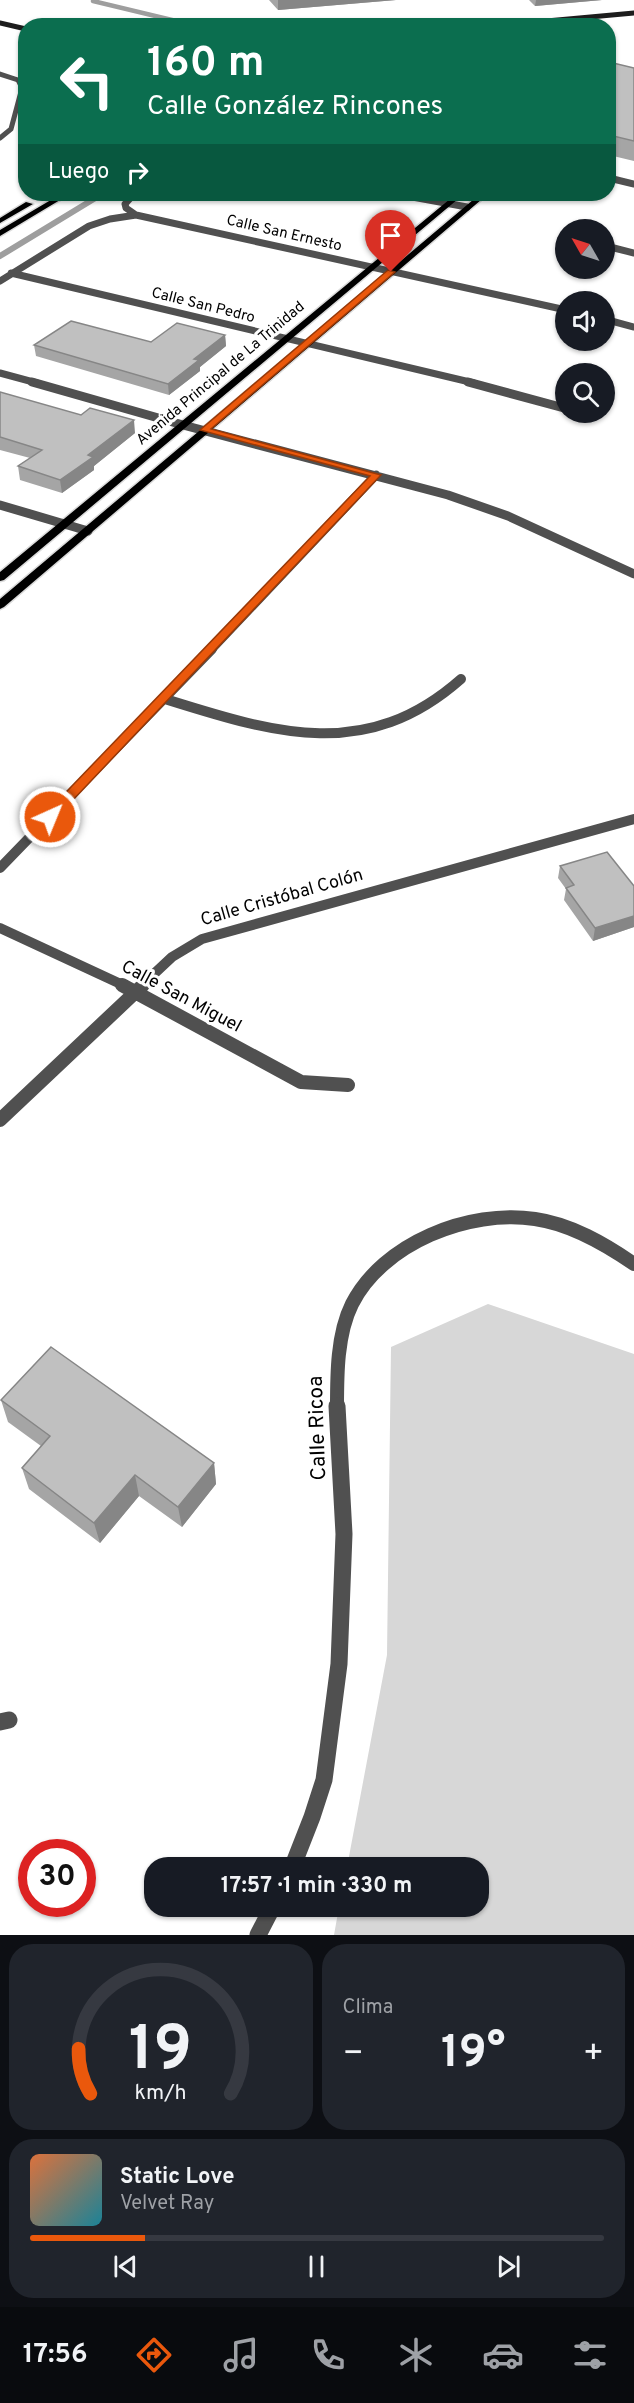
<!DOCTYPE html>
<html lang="es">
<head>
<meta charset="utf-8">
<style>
  body { margin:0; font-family:Overpass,sans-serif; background:#20242c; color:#f1f3f6; height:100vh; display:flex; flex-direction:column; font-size:22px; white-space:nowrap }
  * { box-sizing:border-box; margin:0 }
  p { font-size:20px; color:#9ea1a6 }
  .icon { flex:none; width:33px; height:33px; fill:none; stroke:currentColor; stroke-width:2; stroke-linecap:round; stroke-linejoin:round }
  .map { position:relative; height:1935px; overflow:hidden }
  .sheet { display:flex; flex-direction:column; gap:9px; padding:9px; background:#0d0f14; flex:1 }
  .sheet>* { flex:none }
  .guide { position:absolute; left:18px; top:18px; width:598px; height:183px; border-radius:24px; box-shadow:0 2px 4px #0004; background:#0b6e4f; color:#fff; overflow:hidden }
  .needle { width:39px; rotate:309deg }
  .tools { position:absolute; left:555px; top:219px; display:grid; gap:12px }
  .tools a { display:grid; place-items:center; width:60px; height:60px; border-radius:50%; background:#171b24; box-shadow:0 2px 4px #0004; font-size:30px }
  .speed { position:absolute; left:18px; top:1839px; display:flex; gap:12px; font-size:30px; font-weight:700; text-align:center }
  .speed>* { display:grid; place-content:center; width:78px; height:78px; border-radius:50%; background:#171b24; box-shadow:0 2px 4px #0004; line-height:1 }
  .speed .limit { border:9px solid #d22; background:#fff; color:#111 }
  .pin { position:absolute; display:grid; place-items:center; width:51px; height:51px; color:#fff; margin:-62px -26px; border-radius:50% 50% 50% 0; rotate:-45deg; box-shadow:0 0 6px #0007 }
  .pin .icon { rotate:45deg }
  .me { position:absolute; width:66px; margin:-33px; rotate:44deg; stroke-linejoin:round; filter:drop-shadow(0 0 4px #0008) }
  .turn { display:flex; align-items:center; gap:21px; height:126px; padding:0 30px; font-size:27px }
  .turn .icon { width:78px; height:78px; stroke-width:2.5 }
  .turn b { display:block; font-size:42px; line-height:51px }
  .then { display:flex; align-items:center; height:57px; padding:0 30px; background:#0003; gap:12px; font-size:22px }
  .big { font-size:45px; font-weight:700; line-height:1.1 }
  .sheet .tile { flex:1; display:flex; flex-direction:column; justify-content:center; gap:9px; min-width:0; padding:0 21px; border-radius:24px; background:#20242c }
  .sheet .dial { align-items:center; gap:0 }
  .dial svg { height:156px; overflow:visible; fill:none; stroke:#363941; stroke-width:7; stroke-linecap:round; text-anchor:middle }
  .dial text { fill:#f1f3f6; stroke:none }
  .song { display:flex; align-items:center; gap:18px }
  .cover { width:72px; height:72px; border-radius:9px; background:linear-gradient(135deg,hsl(20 70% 55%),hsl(190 70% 35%)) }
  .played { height:6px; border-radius:3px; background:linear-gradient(90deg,#ea580c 20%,#363941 20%) }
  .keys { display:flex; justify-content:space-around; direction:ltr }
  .heat { display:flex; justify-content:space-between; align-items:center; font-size:33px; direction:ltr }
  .sheet .tiles { flex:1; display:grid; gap:9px; grid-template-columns:1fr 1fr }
  .tile:last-child { grid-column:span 2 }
  .trip { position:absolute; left:144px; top:1857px; width:345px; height:60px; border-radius:24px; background:#171b24; box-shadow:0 2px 4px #0004; font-weight:700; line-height:60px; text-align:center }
  .tabs { display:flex; height:96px; justify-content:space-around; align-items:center; background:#090b0e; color:#9ea1a6 }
  .tabs .icon { width:42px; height:42px }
  .tabs .on { color:#ea580c }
  .tabs b { font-size:27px; color:#f1f3f6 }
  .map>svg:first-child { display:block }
  .green { fill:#d7d7d7 }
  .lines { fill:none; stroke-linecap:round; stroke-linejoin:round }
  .stream-far1 { stroke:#9e9e9e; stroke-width:4.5 }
  .stream { stroke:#9e9e9e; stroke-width:6 }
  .primary-casing { stroke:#dbdbdb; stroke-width:3 }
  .street-far5 { stroke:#505050; stroke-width:5 }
  .street-far4 { stroke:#505050; stroke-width:7 }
  .street-far3 { stroke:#505050; stroke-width:9 }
  .street-far2 { stroke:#505050; stroke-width:10 }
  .street-far1 { stroke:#505050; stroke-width:14 }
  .street { stroke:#505050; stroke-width:17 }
  .secondary { stroke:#1d1d1d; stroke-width:5 }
  .primary { fill:#000; fill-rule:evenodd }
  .wall { fill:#a5a5a5 }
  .shaded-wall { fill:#868686 }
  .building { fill:#c0c0c0; stroke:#868686; stroke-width:1.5 }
  .route { fill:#ea580c; stroke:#983908; stroke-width:1.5 }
  .labels { text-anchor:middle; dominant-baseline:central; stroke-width:6; stroke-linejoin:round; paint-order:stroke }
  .far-street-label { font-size:15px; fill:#000; stroke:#fff }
  .street-label { font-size:18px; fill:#000; stroke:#fff }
  .near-street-label { font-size:21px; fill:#000; stroke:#fff }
</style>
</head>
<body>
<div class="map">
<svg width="634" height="1935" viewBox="0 0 634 1935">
  <rect width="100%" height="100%" fill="#fff"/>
  <path class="green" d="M488,1304l146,50v581h-300l5,-28 139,-1v-38l-131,-1 40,-212 4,-308z"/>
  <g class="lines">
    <path class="stream-far1" d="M93,1l104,25"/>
    <path class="stream" d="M0,256l102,-62"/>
    <defs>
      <path id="primary" d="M61,194h9l-70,42v-6z
        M456,194h8l-460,386 -4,1v-9z
        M480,194h8l-484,413 -4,2v-10z
        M26,202l7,2 -33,19v-5z"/>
    </defs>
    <use href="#primary" class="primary-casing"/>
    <path class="street-far5" d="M0,74l18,6 4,8 -11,41 -11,9"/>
    <path class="street-far4" d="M609,178l25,6
      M134,194l-9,10 1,4 10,7
      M396,194l71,13
      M610,247l24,6
      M11,273l463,110
      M0,281l89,-55 21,-7 26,-4 430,95
      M604,319l30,8
      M0,373l37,10"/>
    <path class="street-far3" d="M32,382l151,43 265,70 60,21 126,58
      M468,382l96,26
      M0,505l88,26
      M210,651l166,-176"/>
    <path class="street-far2" d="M165,699c109,34 201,64 296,-20
      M0,868l212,-219
      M0,928l125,58
      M141,986l31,-29 30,-18 432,-120"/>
    <path class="street-far1" d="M122,985l179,97 47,3
      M0,1120l143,-135
      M337,1407c0,-32 0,-73 15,-103 31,-61 117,-95 183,-85 36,5 70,25 99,45"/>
    <path class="street" d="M0,1722l9,-2
      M292,1868l20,-51 12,-37 15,-116 5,-130 -7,-128
      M258,1935l15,-29"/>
    <path class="secondary" d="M0,23l26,6
      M491,26l143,-13"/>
    <use href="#primary" class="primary"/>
  </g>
  <path class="wall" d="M269,0h127l-118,10z
    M529,0h73l-67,6z
    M609,62l25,6v93l-25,-6z
    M225,335l1,11 -26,21v4l-31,24 -133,-39 -2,-11 117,-3z
    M0,392l135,41 -41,33v4l-32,23 -42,-13 -2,-14 12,-8 -30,-8z
    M560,866l74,20v41l-41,14 -29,-41 2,-11 -8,-11z
    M1,1400l213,63 2,21 -34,43 -43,-31 -39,47 -71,-54 -7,-21 19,-22 -33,-24z"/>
  <path class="shaded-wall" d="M278,0h118l-118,10z
    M536,0h66l-67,6z
    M225,335l1,11 -26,21v4l-31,24 -1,-11 26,-25z
    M134,420l1,13 -41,33v4l-32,23 -2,-13 28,-25z
    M634,916v11l-41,14 2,-13z
    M214,1463l2,21 -34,43 -4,-20z
    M135,1475l4,21 -39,47 -6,-20z"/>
  <path class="building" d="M609,62l25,6v73l-25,-6z
    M71,321l80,21 26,-19 48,12 -31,24 5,1 -31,24 -134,-39z
    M0,392l81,23 9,-7 44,12 -46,35 5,2 -33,23 -42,-14 24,-16 -42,-13z
    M607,852l27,34v30l-39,12 -29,-40 8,-3 -14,-19z
    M51,1347l163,116 -36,44 -43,-32 -41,48 -72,-55 28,-32 -49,-36z"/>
  <path class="route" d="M388,270l7,2 -184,157 170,46 -327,345h-9l-2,-3 2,-3 325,-338 -170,-46z"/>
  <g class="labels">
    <g class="far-street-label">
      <text transform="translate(284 234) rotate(13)">Calle San Ernesto</text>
      <text transform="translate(203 306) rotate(14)">Calle San Pedro</text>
      <text transform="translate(221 374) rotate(-40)">Avenida Principal de La Trinidad</text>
    </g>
    <g class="street-label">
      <text transform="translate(282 898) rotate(-16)">Calle Cristóbal Colón</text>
      <text transform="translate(181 997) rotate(28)">Calle San Miguel</text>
    </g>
    <g class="near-street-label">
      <text transform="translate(318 1428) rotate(-92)">Calle Ricoa</text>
    </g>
  </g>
</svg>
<div class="tools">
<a><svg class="needle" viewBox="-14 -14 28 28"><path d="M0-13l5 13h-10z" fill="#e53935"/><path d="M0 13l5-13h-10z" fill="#9ea1a6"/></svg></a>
<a><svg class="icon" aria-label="sound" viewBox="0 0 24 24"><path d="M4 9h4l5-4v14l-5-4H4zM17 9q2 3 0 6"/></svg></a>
<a><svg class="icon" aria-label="search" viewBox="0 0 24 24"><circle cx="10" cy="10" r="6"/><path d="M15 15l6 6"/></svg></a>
</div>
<div class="speed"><div class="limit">30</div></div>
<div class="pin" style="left:391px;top:272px;background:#d93025"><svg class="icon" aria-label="arrive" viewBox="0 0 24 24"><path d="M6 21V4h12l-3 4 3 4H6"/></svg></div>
<svg class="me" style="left:50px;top:817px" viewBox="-20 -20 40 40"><circle r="17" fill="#ea580c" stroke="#fff" stroke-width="3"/><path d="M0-11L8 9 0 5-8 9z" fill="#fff"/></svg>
<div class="trip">17:57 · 1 min · 330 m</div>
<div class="guide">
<div class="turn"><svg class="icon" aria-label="left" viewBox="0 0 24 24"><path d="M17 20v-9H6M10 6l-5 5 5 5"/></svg><div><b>160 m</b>Calle González Rincones</div></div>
<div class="then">Luego<svg class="icon" aria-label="right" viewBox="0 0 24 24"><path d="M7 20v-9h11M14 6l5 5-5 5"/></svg></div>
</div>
</div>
<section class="sheet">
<div class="tiles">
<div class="tile dial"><svg viewBox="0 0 100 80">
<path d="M14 69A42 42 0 1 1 86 69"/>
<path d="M14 69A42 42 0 0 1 8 46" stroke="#ea580c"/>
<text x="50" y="56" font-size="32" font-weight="700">19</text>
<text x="50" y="72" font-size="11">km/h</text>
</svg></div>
<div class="tile"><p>Clima</p>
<div class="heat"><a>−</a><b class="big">19°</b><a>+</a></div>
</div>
<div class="tile">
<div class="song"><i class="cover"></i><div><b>Static Love</b><p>Velvet Ray</p></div></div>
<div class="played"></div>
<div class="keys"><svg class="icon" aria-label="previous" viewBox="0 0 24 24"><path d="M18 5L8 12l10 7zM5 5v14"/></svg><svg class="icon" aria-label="pause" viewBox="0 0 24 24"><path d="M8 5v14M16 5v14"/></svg><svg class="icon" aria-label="next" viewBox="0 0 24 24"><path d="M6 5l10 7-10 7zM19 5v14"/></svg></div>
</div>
</div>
</section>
<nav class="tabs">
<b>17:56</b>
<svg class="icon on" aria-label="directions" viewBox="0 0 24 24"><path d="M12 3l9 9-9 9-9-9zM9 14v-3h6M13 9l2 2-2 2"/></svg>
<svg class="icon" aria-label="music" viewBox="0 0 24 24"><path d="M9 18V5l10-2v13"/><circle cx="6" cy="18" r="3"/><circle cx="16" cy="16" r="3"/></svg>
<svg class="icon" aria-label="phone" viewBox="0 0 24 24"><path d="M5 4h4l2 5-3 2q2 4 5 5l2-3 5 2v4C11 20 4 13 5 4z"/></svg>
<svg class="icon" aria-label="climate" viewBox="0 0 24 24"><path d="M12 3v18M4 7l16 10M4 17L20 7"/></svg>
<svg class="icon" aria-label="car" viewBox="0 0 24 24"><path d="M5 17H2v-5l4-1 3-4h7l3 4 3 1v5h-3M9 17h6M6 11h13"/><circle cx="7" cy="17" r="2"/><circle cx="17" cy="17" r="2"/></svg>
<svg class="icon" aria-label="filters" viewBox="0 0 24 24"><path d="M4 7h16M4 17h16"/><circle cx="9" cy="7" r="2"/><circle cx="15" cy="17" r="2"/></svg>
</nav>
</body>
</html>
